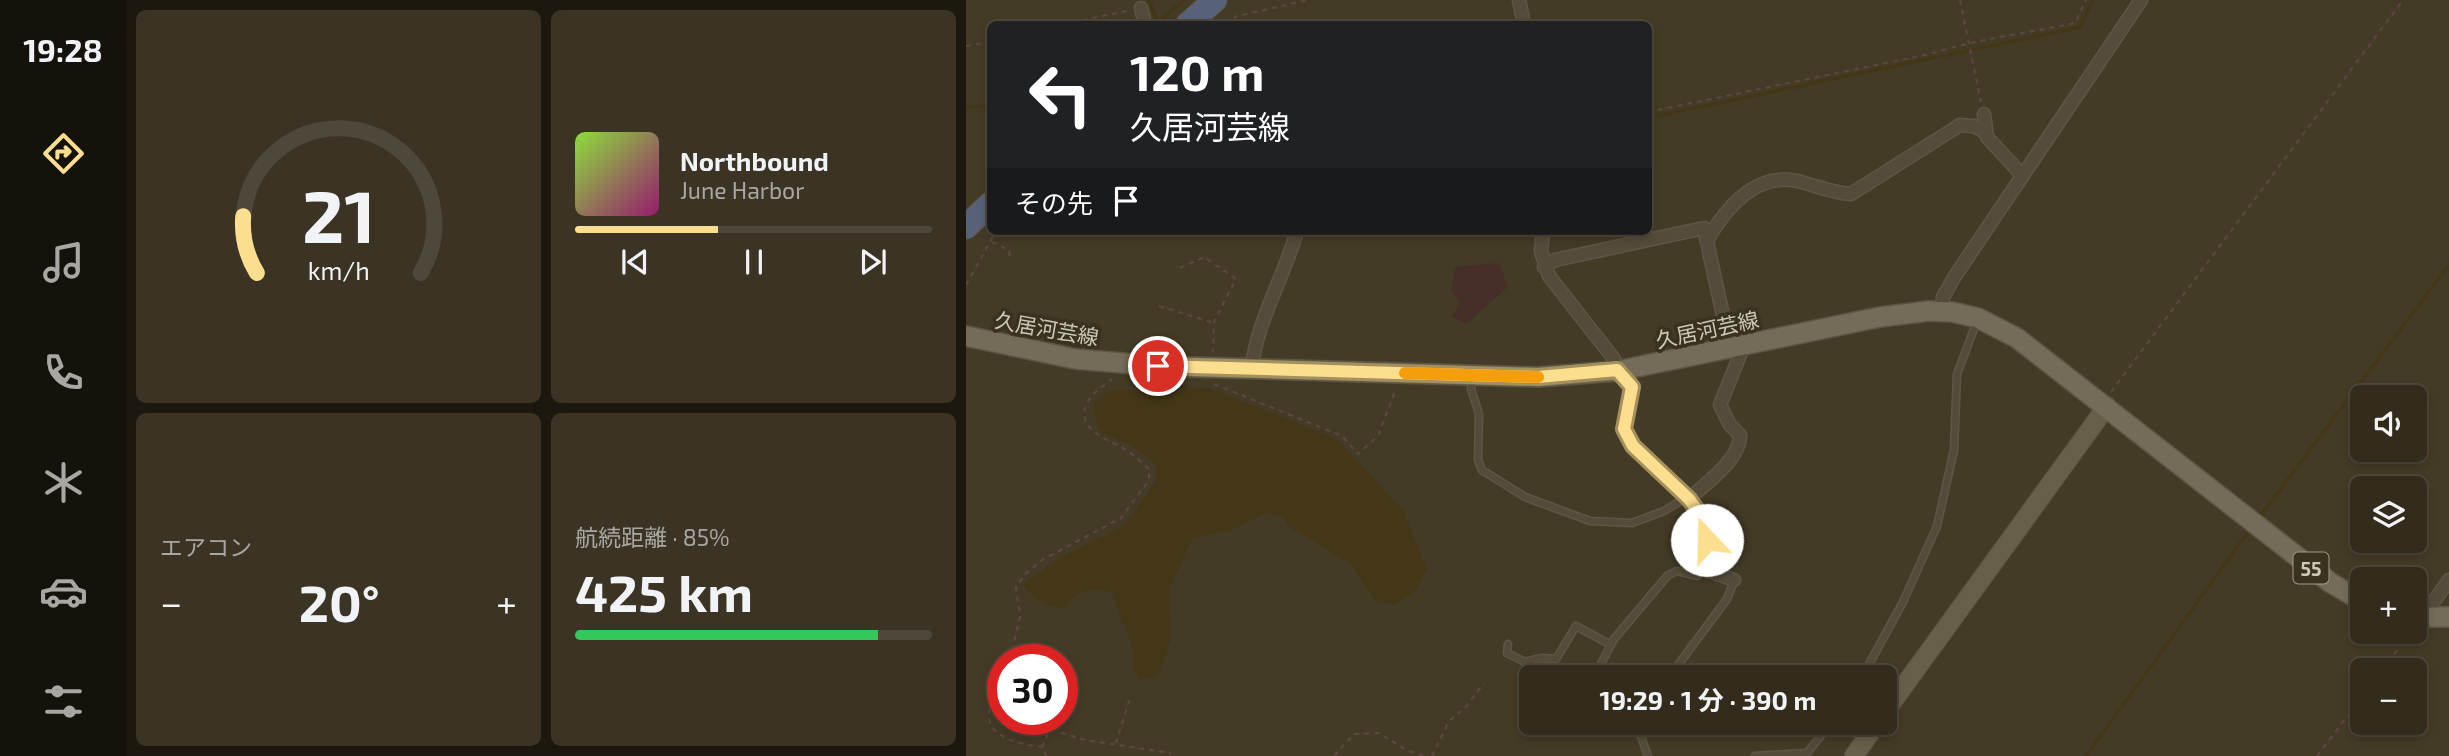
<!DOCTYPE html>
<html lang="ja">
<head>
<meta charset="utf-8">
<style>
  body { margin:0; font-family:"Exo 2","Noto Sans JP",sans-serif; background:#3b3425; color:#f1f3f6; height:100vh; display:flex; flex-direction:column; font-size:26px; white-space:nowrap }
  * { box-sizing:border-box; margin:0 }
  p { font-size:23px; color:#a9a7a3 }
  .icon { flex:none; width:38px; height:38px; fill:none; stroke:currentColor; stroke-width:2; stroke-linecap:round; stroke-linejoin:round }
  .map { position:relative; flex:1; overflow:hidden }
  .panel { display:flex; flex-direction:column; gap:10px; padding:10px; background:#1c180f; width:840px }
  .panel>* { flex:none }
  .guide { position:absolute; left:21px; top:21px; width:665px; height:214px; border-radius:10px; box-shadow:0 4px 10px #0003,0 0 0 2px #4e483b; background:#202124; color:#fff; overflow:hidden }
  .tools { position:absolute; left:1384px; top:385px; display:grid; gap:14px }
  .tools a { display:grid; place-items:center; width:77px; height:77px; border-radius:10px; background:#332c1c; box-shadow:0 4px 10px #0003,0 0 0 2px #4e483b; font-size:35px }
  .speed { position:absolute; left:21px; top:644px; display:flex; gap:14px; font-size:35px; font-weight:700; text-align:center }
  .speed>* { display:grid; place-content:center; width:91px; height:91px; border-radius:50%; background:#332c1c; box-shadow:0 4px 10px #0003,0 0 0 2px #4e483b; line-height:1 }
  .speed .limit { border:10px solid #d22; background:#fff; color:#111 }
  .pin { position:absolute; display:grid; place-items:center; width:60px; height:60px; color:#fff; margin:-30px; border:4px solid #fff; border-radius:50%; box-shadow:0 2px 7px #0007 }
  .me { position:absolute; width:77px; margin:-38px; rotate:339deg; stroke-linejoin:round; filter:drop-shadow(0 0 5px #0008) }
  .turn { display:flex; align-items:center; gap:24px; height:147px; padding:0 28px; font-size:32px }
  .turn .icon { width:91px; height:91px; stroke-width:2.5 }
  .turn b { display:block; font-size:49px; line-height:60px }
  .then { display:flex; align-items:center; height:66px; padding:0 28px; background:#0003; gap:14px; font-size:26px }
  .big { font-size:52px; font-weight:700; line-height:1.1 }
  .panel .card { flex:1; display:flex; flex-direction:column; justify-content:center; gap:10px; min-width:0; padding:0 24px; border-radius:10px; background:#3b3425 }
  .panel .dial { align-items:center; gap:0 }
  .dial svg { height:182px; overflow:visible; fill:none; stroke:#4e483b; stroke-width:7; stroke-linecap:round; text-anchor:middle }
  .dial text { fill:#f1f3f6; stroke:none }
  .song { display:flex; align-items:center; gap:21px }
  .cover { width:84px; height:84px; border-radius:10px; background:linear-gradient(135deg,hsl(90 70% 55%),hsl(320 70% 35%)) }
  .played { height:7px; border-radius:4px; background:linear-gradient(90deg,#fcde8f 40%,#4e483b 40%) }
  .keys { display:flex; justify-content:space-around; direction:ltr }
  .heat { display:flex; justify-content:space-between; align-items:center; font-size:38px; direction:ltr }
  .charge { height:10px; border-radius:5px; background:linear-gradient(90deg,#34c759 85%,#4e483b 0) }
  .panel .tiles { flex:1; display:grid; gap:10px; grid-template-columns:repeat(2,1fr) }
  .trip { position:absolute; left:553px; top:665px; width:378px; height:70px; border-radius:10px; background:#332c1c; box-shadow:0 4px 10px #0003,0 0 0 2px #4e483b; font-weight:700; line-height:70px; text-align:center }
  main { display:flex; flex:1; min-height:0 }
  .menu { display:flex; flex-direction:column; width:126px; justify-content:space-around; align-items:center; background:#14120b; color:#a9a7a3 }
  .menu .icon { width:49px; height:49px }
  .menu .selected { color:#fcde8f }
  .menu b { font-size:32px; color:#f1f3f6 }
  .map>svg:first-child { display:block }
  .green { fill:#452f28 }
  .water { fill:#443718 }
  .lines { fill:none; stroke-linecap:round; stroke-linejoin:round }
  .stream { stroke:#443718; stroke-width:3.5 }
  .lane-casing { stroke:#5d5645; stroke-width:9 }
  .street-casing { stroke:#5d5645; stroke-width:15 }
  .secondary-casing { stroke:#5d5645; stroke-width:20 }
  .primary-casing { stroke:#5d5645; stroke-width:22 }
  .highway-casing { stroke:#5e5845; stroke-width:25 }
  .path { stroke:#5d4742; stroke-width:2; stroke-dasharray:5 5; stroke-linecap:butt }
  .lane { stroke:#544c3b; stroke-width:6 }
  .street { stroke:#544c3b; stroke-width:12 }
  .secondary { stroke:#675f49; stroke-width:18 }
  .primary { stroke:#746c59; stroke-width:19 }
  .highway { stroke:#58617a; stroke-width:23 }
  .route-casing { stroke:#a4905d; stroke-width:18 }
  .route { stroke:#fcde8f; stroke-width:12 }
  .slow { stroke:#f59e0b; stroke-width:12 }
  .labels { text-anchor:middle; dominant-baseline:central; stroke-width:7; stroke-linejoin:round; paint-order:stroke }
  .shield { fill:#39321f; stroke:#a19b8a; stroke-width:2 }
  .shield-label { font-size:19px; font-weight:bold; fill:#cdc8b8 }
  .street-label { font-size:21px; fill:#cdc8b8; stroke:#39321f }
</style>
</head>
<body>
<main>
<nav class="menu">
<b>19:28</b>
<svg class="icon selected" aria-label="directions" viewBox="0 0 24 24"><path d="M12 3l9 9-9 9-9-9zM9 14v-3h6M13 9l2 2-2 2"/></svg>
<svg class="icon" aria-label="music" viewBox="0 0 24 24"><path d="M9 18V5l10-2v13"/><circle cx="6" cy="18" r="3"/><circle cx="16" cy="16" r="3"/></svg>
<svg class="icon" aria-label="phone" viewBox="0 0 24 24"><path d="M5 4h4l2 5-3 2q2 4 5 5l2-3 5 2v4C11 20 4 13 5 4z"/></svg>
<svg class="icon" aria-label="climate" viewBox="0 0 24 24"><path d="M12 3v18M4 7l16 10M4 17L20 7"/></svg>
<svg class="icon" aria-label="car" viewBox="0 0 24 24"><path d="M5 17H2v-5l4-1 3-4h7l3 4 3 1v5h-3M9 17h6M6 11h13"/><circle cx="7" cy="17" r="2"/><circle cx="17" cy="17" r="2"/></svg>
<svg class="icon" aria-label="filters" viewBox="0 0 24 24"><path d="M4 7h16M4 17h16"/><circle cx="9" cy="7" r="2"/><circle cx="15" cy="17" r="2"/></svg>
</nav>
<section class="panel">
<div class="tiles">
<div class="card dial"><svg viewBox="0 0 100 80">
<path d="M14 69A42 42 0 1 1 86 69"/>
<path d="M14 69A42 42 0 0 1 8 44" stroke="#fcde8f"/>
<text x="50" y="56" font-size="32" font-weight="700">21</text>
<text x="50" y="72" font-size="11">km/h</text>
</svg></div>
<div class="card">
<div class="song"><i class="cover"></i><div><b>Northbound</b><p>June Harbor</p></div></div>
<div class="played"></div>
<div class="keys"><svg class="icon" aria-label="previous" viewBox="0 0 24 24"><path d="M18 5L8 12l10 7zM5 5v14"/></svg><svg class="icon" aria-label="pause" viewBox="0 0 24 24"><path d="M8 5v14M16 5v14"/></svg><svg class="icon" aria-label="next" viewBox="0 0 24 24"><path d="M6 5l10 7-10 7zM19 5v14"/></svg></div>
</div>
<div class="card"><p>エアコン</p>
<div class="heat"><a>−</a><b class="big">20°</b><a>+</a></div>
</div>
<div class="card"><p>航続距離 · 85%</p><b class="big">425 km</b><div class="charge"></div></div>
</div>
</section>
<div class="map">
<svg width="1483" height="756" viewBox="0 0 1483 756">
  <rect width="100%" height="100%" fill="#443b26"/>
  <path class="green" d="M533,263l9,24 -42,37 -15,-8 10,-13 -10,-12 4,-24z"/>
  <path class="water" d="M200,385l46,4 126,51 65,70 24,60 -14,24 -19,11 -20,-6 -23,-35 -61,-37 -7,-10 -18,-4 -33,17 -40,9 -23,51 2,49 -13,36 -17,5 -8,-12 1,-16 -22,-59c-19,-8 -37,-2 -46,16 -16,-2 -35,-10 -42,-25l32,-24 67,-33 31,-43 3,-12 -4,-10 -24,-18 -28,-12c-15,-25 -4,-45 27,-42 6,0 16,4 22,3 5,-1 11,-6 16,-8z"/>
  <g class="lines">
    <path class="stream" d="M183,0l9,23 26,-23
      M0,107l24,-1
      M682,118l432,-91 13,-27
      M1292,519l191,-254
      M1120,756l165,-228"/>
    <defs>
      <path id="lane" d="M654,374l12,13 -8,42 9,17 54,52
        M506,377l-1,12 8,25 -1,46 4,10 43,27 65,24 42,2 32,-12 23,-14
        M542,644l-1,9 18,9 16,-4 15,1 20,-33 35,19
        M628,677l20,-38 54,-64 9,-4 20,5 7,-7
        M703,677l58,-78 7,-18
        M896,677l41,-75 34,-76 17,-76 3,-76 20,-53
        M666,723l7,8 9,25
        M789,756l52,-3 24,-30"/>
      <path id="street" d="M553,0l5,24
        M175,8l4,16
        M1018,114l3,23 35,38
        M577,231l-2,20 8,25 65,83 3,12
        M741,240c19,-32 48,-68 90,-59 18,4 35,12 54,13l109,-69 14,1 11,6
        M578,267l11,-7 149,-32 26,120
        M975,312l2,-15 12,-21 186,-276
        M286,369c3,-44 33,-94 45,-138
        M768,580l-30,-11 2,-44 -17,-26c17,-16 51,-39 51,-64l-10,-10 -10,-20 24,-60
        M1456,618l27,-38"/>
      <path id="secondary" d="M919,712l222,-306
        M888,756l23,-33"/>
      <path id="primary" d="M0,336l109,23 83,7 380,11 79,-6 263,-54 49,-6 23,1 26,6 39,20 314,245 31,18
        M1449,617h34"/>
      <path id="highway" d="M222,24l27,-24
        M0,227l24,-23"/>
    </defs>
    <use href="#lane" class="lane-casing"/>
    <use href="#street" class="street-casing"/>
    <use href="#secondary" class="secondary-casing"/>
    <use href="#primary" class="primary-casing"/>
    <use href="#highway" class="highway-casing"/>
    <path class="path" d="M994,0l21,102
      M97,24l68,-14
      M259,24l12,-8 71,-16
      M0,46l24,-4
      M682,112l282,-58c47,-15 97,-21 145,-31l11,-23
      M26,242l17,8 1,11
      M214,268l24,-11 32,22 -22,43 -1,30
      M0,285l30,-54
      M193,306l52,16
      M248,384l128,52 16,18 20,-18 18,-47
      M1145,392l292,-392
      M44,660l10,-44 -4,-28 8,-13 18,-15 79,-42 28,-38v-11c-7,-6 -14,-13 -21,-18 -16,-11 -56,-20 -40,-50 6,-10 16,-15 24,-22
      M1416,670l29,-38
      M37,682c-4,8 -10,17 -13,26 -8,30 31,36 51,39
      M150,743l15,-48
      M81,756l-5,-8 6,-15 5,-3 32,10 86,13
      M368,756l20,-22 25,-1 29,18 17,5
      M466,756l17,-35 16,-13 19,-25
      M1351,756l45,-59"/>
    <use href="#lane" class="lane"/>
    <use href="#street" class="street"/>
    <use href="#secondary" class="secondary"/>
    <use href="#primary" class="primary"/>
    <use href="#highway" class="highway"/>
  </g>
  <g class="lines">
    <defs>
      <path id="route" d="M192,366l380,11 79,-7 15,17 -8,42 9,17 56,53 16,22 2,19"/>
    </defs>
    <use href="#route" class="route-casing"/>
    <use href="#route" class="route"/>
    <path class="slow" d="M439,373l133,4"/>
  </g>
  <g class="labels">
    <rect class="shield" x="1327.5" y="552.5" width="35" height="31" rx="5"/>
    <g class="shield-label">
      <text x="1345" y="568">55</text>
    </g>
    <g class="street-label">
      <text transform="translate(81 328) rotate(10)">久居河芸線</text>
      <text transform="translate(741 329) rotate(-12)">久居河芸線</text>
    </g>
  </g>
</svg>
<div class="tools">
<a><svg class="icon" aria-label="sound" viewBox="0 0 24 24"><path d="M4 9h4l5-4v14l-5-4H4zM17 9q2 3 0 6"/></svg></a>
<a><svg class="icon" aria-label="layers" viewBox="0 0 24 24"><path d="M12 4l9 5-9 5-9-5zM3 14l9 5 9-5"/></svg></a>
<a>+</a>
<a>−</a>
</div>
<div class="speed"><div class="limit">30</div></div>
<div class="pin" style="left:192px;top:366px;background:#d93025"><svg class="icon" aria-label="arrive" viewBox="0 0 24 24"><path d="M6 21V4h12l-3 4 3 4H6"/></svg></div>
<svg class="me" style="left:741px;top:540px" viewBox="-20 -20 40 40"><circle r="19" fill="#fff"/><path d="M0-13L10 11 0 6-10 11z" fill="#fcde8f"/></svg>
<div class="trip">19:29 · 1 分 · 390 m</div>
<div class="guide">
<div class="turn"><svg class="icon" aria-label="left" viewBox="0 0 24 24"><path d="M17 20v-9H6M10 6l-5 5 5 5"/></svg><div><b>120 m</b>久居河芸線</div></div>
<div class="then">その先<svg class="icon" aria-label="arrive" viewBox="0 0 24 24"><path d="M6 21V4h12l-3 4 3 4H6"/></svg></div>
</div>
</div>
</main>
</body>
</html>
